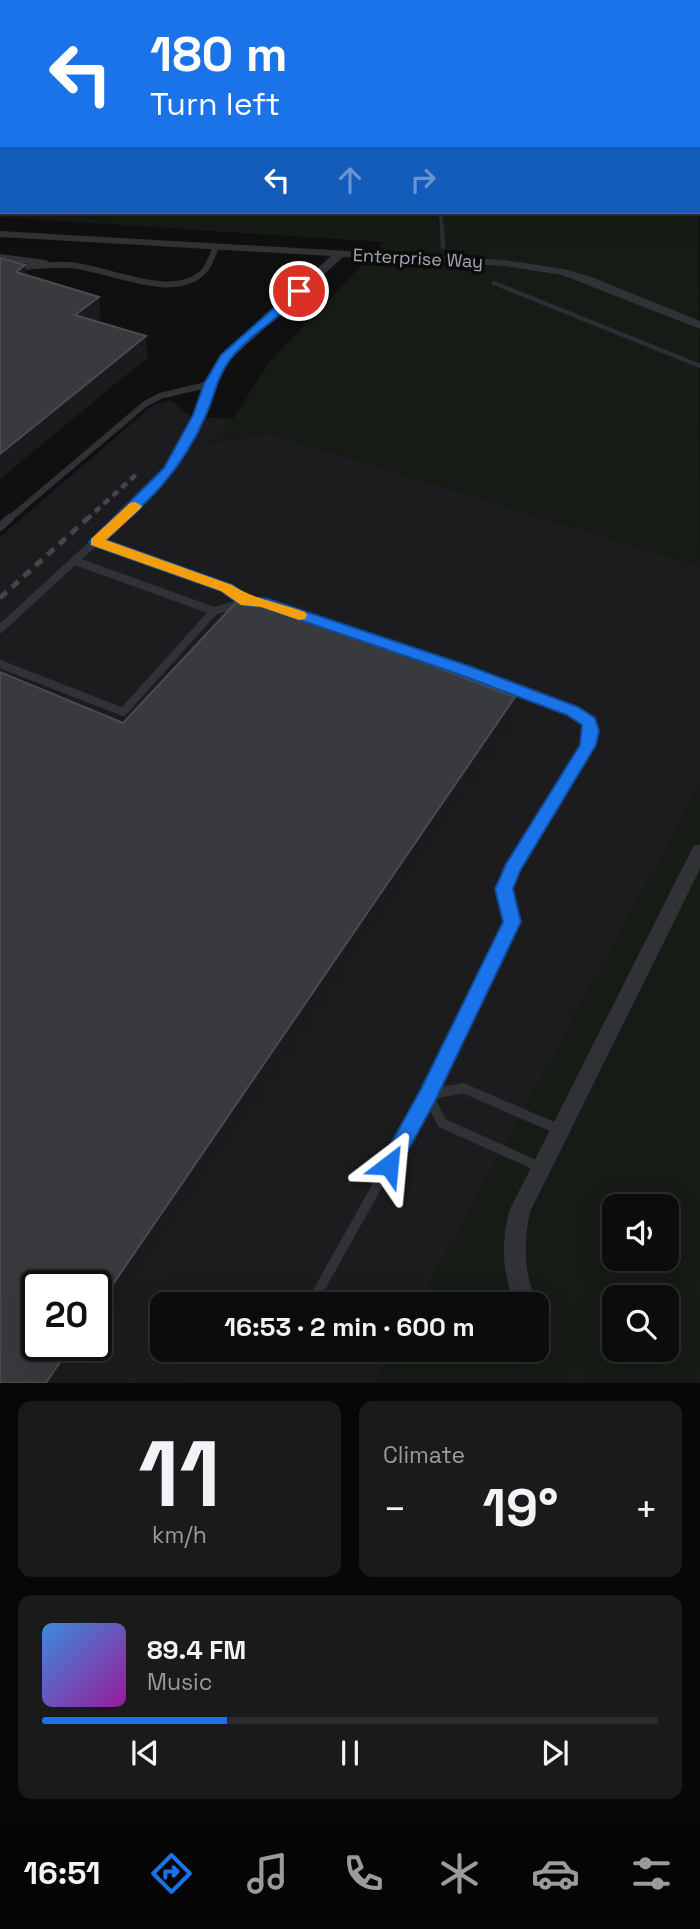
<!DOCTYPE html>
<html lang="en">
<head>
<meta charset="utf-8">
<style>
  body { margin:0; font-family:"Space Grotesk",sans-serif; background:#1a1a1b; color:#f1f3f6; height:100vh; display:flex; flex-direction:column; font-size:26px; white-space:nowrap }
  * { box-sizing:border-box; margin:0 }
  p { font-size:23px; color:#9a9b9d }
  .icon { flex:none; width:38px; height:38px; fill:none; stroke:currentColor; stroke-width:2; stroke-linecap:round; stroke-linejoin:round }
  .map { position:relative; height:1383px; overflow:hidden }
  .side { display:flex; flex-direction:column; gap:18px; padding:18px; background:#070707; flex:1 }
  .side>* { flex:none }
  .hud { position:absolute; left:0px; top:0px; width:700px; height:214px; box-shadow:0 7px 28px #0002,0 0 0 2px #2c2c2e; background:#1a73e8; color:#fff; overflow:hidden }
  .fabs { position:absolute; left:602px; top:1194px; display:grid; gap:14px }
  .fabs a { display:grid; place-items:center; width:77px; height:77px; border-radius:14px; background:#0c0c0d; box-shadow:0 7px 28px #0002,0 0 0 2px #2c2c2e; font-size:35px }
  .speed { position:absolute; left:21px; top:1270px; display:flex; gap:14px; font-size:35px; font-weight:700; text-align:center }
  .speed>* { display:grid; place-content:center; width:91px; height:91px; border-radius:50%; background:#0c0c0d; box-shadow:0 7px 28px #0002,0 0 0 2px #2c2c2e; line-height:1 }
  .speed .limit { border:4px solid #111; border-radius:10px; background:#fff; color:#111 }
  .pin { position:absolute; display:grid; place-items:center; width:60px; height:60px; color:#fff; margin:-30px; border:4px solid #fff; border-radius:50%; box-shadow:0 2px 7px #0007 }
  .me { position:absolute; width:77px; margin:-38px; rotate:29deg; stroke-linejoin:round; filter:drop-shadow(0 0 5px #0008) }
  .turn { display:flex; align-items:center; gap:24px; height:147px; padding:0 35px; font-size:32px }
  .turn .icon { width:91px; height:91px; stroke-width:2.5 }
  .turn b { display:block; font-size:49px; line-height:60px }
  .lanes { display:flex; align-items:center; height:66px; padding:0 35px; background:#0003; justify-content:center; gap:35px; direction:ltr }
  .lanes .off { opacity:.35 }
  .big { font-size:52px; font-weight:700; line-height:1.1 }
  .side .card { flex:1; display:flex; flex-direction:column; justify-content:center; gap:10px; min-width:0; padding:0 24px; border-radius:14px; background:#1a1a1b }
  .side .dial { align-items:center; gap:0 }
  .dial b { font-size:91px; line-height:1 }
  .song { display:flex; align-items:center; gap:21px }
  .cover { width:84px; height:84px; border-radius:10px; background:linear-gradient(135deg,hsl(210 70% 55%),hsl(300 70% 35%)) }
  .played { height:7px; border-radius:4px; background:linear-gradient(90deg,#1a73e8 30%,#2c2c2e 30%) }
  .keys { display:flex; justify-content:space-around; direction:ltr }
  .heat { display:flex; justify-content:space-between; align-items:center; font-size:38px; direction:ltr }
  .side .tiles { flex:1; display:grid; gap:18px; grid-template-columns:1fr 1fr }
  .card:last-child { grid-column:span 2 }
  .trip { position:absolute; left:150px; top:1292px; width:399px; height:70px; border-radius:14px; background:#0c0c0d; box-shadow:0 7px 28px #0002,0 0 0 2px #2c2c2e; font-weight:700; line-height:70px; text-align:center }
  .menu { display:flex; height:112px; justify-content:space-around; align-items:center; background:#050505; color:#9a9b9d }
  .menu .icon { width:49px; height:49px }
  .menu .active { color:#1a73e8 }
  .menu b { font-size:32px; color:#f1f3f6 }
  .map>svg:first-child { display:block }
  .built { fill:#1c1c1e; fill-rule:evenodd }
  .green { fill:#161b16; fill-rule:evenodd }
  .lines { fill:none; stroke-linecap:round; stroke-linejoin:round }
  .stream-far1 { stroke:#273034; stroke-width:3.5 }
  .stream { stroke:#273034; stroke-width:4.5 }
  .lane-far3 { stroke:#313236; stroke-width:4.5 }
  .lane-far2 { stroke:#313236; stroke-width:6 }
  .lane-far1 { stroke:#313236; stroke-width:8 }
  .lane { stroke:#313236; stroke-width:10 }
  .street { fill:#313236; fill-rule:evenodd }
  .primary { fill:#4d5055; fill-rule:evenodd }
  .rail-far1 { stroke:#44464b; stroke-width:4.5; stroke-dasharray:7 5; stroke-linecap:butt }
  .rail { stroke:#44464b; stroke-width:5; stroke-dasharray:9 7; stroke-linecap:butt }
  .wall { fill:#2c2c2f }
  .shaded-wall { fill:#1b1b1d }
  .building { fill:#383a3d; stroke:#494b4f; stroke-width:2 }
  .route { fill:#1a73e8; stroke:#114b97; stroke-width:2 }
  .slow { fill:#f59e0b }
  .labels { text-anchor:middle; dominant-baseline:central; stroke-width:7; stroke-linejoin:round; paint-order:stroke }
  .far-street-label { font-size:18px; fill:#a1a8b2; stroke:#0b0b0c }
</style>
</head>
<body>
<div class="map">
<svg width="700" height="1383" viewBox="0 0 700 1383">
  <rect width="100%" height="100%" fill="#101011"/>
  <path class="built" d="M171,400l20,17 42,2 -25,24 61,-10 431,133v224l-269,514h-268v45h244l-17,34h-390v-846l153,-132zM37,1286h59v60h-59z"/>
  <path class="green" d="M698,29l2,537 -431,-133 -62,10 26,-24 37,-58 114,-119 -384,-25v-155l2,150h696z
    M700,784v599h-325l18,-34h144v-45h-119zM614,1206h53v52h-53zM614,1297h53v52h-53z"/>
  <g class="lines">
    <path class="stream-far1" d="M437,212l4,5 1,11"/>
    <path class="stream" d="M442,226l1,21
      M494,283l206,83"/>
    <path class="lane-far3" d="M82,0l50,2
      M0,22l2,-2"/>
    <path class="lane-far2" d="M0,257l45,6
      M0,268c23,1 47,-5 70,-3 37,3 104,38 134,6 6,-6 8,-16 12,-24
      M8,520l137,-116 15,-8 50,-12 -10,31 -38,66 -43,39"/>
    <path class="lane-far1" d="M0,527l10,-9
      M96,542l130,46 20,13
      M214,611l28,-8
      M302,616l162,54 109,41 16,11c-2,53 -55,107 -81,153l-3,10v12
      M0,629l121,-111
      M0,664l123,48 91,-101 -139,-50"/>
    <path class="lane" d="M540,1167l-98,-44 -14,-28 35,-7 97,42
      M311,1304l117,-209 84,-173 -7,-27"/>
    <path class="street" d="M414,0h10l-11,2z
      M695,0h5v3l-4,-1z
      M0,231l505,29 59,9 30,9 106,43v8l-138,-54 -57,-9 -162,-9 -113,103 -16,27 -4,1 -6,-4 17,-29 110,-99 -331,-19z
      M700,844v25l-170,343c-7,33 -6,60 7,92h-22c-13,-32 -14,-60 -6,-93l182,-360 3,-5z"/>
    <path class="primary" d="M0,51h2v8h-2z
      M698,95h2v9h-2z"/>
    <path class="rail-far1" d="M86,520l53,-48"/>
    <path class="rail" d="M0,598l88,-80"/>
  </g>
  <path class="wall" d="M168,0h88l-1,2h-88z
    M289,0h108l-3,2h-40l-19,-2v2h-47z
    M473,0h65l-3,2h-62z
    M539,0h46v2h-42z
    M625,0h16l-1,2h-11z"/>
  <path class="shaded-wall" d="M526,0h12l-3,2h-11z
    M561,0h15v2h-16z
    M25,265l4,21 -13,-14z
    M99,297l2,21 -24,18 -2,-21z
    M146,336l2,21 -148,122v-25z
    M515,697l-2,23 -417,617v-28z
    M71,1346h19l-25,37h-19z"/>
  <path class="building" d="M168,0h76l-1,2h-76z
    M289,0h43v2h-44z
    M0,258l25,7 -9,7 83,25 -24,18 71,21 -146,118z
    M244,594l271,103 -419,612v-23h-59v60h34l-25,37h-46v-711l123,51z"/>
  <path class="route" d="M295,289l10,2c-22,26 -56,43 -76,70 -12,16 -15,36 -23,54 -24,56 -57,86 -100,125l126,45 18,12 18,2 201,67 109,41 17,11 4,13 -3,14 -76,126 -7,18 8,33 -86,179 -38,70 -8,3 -7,-3 -3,-6 42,-76 82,-167 -8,-33 11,-25 74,-119 2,-20 -15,-10 -109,-41 -196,-67 -21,-2 -20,-14 -130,-46 -2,-3 75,-74 29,-53 11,-31 17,-29z"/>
  <path class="slow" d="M135,502l7,4 -2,3 -34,31 126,45c21,14 48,18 73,27l2,3 -2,4 -6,1 -38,-13 -20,-2 -20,-14 -130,-46v-6l39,-36z"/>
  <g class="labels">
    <g class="far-street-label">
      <text transform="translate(418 258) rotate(3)">Enterprise Way</text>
    </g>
  </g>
</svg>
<div class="fabs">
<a><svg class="icon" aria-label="sound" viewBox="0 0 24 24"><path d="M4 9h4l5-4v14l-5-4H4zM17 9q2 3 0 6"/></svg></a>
<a><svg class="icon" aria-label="search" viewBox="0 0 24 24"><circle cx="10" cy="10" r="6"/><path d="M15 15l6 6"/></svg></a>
</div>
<div class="speed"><div class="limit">20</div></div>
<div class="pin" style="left:299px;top:291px;background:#d93025"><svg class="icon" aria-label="arrive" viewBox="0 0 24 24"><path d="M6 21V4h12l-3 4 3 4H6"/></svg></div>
<svg class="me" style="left:389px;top:1165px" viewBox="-20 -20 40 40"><path d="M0-17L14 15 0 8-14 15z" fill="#1a73e8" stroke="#fff" stroke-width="4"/></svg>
<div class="trip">16:53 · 2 min · 600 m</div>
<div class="hud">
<div class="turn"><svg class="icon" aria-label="left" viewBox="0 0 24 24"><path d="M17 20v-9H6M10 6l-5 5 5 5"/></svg><div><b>180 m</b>Turn left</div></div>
<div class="lanes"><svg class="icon" aria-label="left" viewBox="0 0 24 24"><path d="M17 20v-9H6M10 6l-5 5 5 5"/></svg><svg class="icon off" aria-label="ahead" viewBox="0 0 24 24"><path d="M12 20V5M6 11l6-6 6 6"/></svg><svg class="icon off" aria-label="right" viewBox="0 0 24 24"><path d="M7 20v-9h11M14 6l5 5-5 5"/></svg></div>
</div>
</div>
<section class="side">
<div class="tiles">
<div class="card dial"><b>11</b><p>km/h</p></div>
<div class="card"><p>Climate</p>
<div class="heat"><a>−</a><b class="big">19°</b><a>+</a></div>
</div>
<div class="card">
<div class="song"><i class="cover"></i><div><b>89.4 FM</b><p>Music</p></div></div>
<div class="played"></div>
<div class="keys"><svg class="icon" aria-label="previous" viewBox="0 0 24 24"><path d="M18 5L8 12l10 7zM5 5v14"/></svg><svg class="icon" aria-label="pause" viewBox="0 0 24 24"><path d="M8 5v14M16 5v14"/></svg><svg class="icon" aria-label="next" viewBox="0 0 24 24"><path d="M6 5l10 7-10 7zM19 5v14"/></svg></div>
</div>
</div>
</section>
<nav class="menu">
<b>16:51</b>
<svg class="icon active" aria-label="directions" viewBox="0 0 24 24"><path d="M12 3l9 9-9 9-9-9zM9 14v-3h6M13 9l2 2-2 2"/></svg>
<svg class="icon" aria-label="music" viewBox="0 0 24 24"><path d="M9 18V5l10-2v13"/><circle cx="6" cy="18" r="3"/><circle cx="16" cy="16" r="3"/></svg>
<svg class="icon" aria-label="phone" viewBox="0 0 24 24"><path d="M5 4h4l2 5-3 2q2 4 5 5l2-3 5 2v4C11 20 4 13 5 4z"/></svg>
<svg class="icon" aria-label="climate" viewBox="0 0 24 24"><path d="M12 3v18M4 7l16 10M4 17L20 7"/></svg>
<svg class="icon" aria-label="car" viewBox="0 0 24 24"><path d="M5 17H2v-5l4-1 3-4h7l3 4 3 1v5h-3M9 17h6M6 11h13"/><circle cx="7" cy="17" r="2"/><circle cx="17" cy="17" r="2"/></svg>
<svg class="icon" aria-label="filters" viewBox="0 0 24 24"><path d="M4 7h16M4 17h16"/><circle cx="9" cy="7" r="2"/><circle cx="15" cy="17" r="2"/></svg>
</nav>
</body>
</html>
